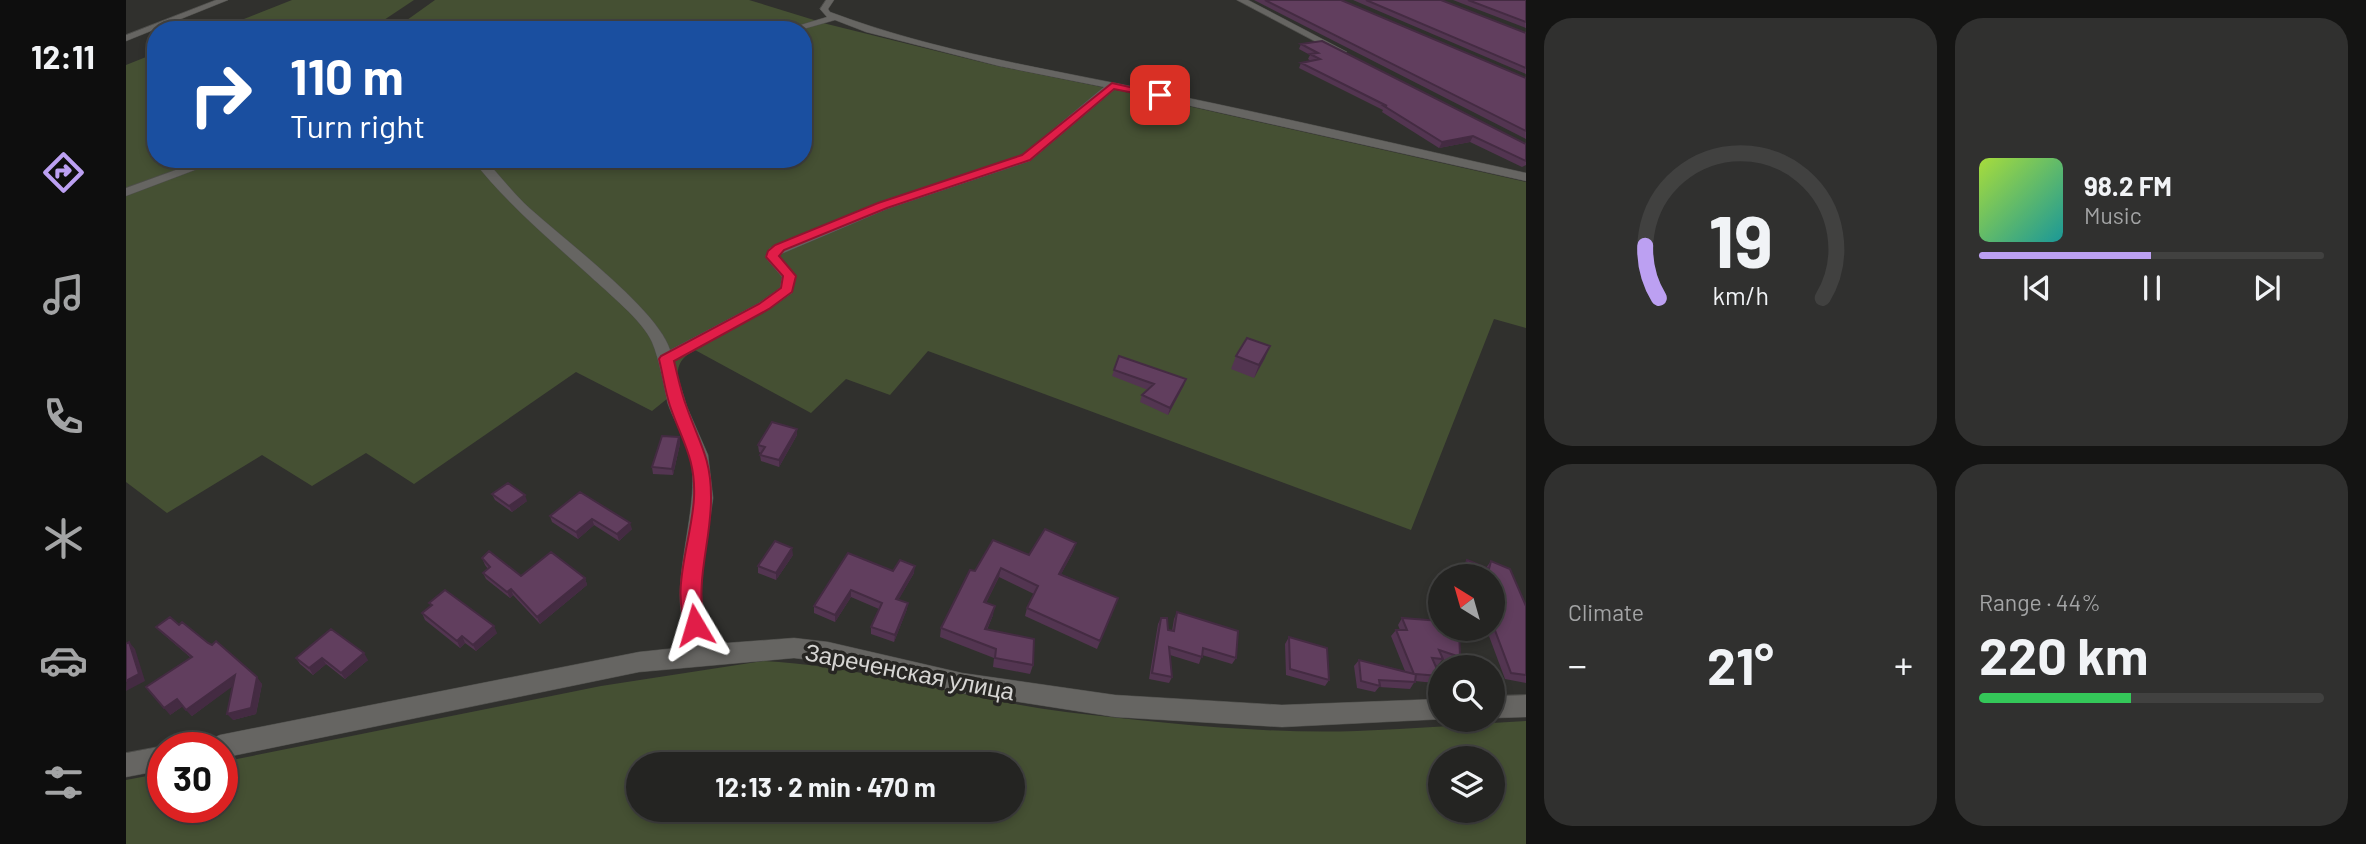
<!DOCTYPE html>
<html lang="en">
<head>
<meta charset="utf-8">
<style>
  body { margin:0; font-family:Barlow,sans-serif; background:#30302f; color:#f1f3f6; height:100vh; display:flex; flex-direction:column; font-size:26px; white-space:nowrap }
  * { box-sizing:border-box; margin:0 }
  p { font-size:23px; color:#a3a4a5 }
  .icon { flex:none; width:38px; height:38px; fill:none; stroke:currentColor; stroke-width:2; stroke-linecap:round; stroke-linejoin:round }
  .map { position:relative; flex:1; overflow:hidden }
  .sheet { display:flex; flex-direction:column; gap:18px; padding:18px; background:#141413; width:840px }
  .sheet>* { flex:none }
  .hud { position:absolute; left:21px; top:21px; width:665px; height:147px; border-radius:28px; box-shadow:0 4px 10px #0003,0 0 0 2px #414140; background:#1a4fa0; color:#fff; overflow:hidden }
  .needle { width:46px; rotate:323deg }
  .tools { position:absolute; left:1302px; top:564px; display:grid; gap:14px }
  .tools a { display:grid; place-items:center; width:77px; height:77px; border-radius:50%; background:#242422; box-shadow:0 4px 10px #0003,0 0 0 2px #414140; font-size:35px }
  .speed { position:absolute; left:21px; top:732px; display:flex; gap:14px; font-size:35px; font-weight:700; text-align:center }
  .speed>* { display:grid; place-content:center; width:91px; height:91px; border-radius:50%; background:#242422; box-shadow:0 4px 10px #0003,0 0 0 2px #414140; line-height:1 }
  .speed .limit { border:10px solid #d22; background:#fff; color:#111 }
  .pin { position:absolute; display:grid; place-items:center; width:60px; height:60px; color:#fff; margin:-30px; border-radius:14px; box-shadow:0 4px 10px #0006 }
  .me { position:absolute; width:77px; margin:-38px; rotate:353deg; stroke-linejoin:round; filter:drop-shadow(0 0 5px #0008) }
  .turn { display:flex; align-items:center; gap:24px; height:147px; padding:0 28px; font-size:32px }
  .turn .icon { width:91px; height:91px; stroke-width:2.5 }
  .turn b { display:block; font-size:49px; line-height:60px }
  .big { font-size:52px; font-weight:700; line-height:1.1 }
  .sheet .widget { flex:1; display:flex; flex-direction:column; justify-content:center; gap:10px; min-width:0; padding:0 24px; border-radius:28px; background:#30302f }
  .sheet .dial { align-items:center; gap:0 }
  .dial svg { height:182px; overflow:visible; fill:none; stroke:#414140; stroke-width:7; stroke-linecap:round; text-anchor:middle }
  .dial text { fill:#f1f3f6; stroke:none }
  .song { display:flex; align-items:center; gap:21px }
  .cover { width:84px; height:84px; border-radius:10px; background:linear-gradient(135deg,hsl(80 70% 55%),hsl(180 70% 35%)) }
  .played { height:7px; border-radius:4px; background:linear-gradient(90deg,#bca0f2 50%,#414140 50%) }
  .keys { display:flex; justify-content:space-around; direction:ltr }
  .heat { display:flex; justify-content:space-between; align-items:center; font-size:38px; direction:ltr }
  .charge { height:10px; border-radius:5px; background:linear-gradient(90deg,#34c759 44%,#414140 0) }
  .sheet .tiles { flex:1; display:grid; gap:18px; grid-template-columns:repeat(2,1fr) }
  .trip { position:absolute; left:500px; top:752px; width:399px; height:70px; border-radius:35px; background:#242422; box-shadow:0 4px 10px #0003,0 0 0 2px #414140; font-weight:700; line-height:70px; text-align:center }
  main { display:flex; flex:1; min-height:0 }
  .dock { display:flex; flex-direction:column; width:126px; justify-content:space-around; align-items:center; background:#0e0e0e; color:#a3a4a5 }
  .dock .icon { width:49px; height:49px }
  .dock .active { color:#bca0f2 }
  .dock b { font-size:32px; color:#f1f3f6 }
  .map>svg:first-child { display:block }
  .green { fill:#455033; fill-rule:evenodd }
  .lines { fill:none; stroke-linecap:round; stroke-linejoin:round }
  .street-casing { stroke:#4d4d4a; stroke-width:1 }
  .street { fill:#666562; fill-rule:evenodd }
  .wall { fill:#533551 }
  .shaded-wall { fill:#442b42 }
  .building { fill:#613e5e; stroke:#442b42; stroke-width:2 }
  .route { fill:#e11d48; stroke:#92132f; stroke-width:2 }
  .labels { text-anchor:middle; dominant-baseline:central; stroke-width:7; stroke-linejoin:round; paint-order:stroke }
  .near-street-label { font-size:24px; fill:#d6d5d3; stroke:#272623 }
</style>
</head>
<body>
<main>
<nav class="dock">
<b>12:11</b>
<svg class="icon active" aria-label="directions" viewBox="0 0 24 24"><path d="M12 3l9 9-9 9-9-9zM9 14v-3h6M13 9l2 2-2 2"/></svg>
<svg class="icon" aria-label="music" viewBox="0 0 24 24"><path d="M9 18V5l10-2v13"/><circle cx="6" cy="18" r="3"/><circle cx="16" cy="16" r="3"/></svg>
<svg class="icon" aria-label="phone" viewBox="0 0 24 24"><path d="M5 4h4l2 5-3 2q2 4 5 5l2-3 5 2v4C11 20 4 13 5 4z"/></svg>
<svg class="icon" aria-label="climate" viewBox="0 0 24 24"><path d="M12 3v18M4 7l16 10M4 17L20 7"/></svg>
<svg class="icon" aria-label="car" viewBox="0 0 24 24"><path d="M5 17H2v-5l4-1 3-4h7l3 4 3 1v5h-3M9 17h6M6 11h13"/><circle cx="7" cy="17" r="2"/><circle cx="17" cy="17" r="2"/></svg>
<svg class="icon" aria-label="filters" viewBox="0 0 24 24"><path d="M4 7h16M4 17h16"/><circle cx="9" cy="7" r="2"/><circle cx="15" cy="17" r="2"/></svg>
</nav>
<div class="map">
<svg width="1400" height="844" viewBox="0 0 1400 844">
  <rect width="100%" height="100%" fill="#30302d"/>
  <path class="green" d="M166,0h122l-45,30h-153z
    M309,0h314l78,24 170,42 124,25 405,91v146l-32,-9 -83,211 -483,-179 -38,44 -44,-16 -35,34 -116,-63c-19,10 -18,20 -17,40l-26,21 -76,-39 -162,112 -48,-31 -54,33 -50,-31 -95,58 -41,-31v-288l100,-35h577v-129h-410z
    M30,53v106h67l-97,33v-127z
    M637,661c102,5 201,38 303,51 96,11 194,22 291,19 56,-2 113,-7 169,-10v123h-1400v-64l37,-7v34h59v-45l379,-76zM1314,758h53v52h-53zM513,765h374v45h-374z"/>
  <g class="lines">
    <defs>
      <path id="street" d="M90,0h12l-102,41v-6z
        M700,0h8l-6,9 2,3c106,40 219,57 329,80 123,25 245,54 367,81v8l-411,-92 -85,72 -143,48 -106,45 -2,3 17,19 -4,17 -23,16 -96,53 14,45 21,48 5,43 -12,84 1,25 6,22 19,14 67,-5 34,4 134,31 153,22 167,10 158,-6v20h4l-162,8 -167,-10 -153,-24 -134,-31 -34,-4 -155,14 -417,86v-11h-14l3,-8 9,-4 419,-83 57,-6c-40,-41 10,-139 -7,-193 -5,-17 -15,-32 -21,-49 -5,-20 -8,-43 -16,-62 -9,-21 -45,-50 -62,-66 -41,-37 -84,-73 -118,-117h13c13,15 25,30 39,44 35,33 134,106 146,147l89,-47 21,-15 2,-11 -17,-20 5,-9 107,-45 145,-48 82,-68 -105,-21 -133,-34 -31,-12 -35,10h-16l43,-13 -7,-8z
        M1111,0h11l99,52 -8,2z
        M285,27h30l4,3h-38z
        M80,159h18l-98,37v-8z
        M1400,695v22l-33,1v-22z
        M37,746l3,1h-3v23l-37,7v-24z"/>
    </defs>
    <use href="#street" class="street-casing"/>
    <use href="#street" class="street"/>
  </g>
  <path class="wall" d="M1128,0h87l185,78v61z
    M1227,0h88l85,33v41z
    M1327,0h73v28z
    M1175,44l225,100v21l-4,2 -52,-25 -31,6 -57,-36 1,-2 -84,-42 2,-5 10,-2 -3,-2 2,-4 -11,-6z
    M993,356l65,29 -16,30 -28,-13 2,-7 6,-5 -36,-14z
    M1110,356l29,2 -11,20 -23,-9z
    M671,429v6l-18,32 -18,-6 -1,-6 1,-2 -2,-1 -1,-7z
    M553,437l1,7 -7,31 -20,-1 -1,-7z
    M454,492l52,37 -13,12 -25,-16 -16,14 -26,-17 -2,-6z
    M366,494l35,7 -15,11 -17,-12z
    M950,543l-3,9 -12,22 57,24 -21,51 -72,-33 2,-8 7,-14 -35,-17 -13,26 7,12 -6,15 46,35 -3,9 -37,-7 1,-9 -54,-21 1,-9 34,-57z
    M667,555l-17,25 -18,-7v-7z
    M356,558l39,18 64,2 2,7 -47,39 -27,-29 -3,3 -24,-19 -3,-6 5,-4 -3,-4z
    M1341,560l19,8 5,-7 35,45v77l-21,-4 -19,-51h7v-52h-33l2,-9z
    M767,571l21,2 -16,27 9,9 -13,33 -23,-8v-7l8,-18 -28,-12 -16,25 -21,-9v-7z
    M1313,575l21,82 -6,7 -12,-4 -5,6 -1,-1 4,12 -5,6 -20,-2 -5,8 -31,-2 -4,5 -18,-4 -3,-22 5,-6 46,11 -14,-35 5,-6h4l-2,-5 4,-7 33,3 -1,-39z
    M303,603l68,30 -21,18 -11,-8 -5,5 -35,-28 -3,-7 9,-7z
    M1051,612l59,46 -4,6 -30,-9 -3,9 -29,-9 2,22 -3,6 -20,-4 9,-55 3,-6 7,12 4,1 2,-12z
    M53,625l29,18 54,41 -6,30 -23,6 -1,-34 -40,30 -9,-10 -13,9 20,-58 -28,-24 -6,-6z
    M1163,637l40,43 -4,6 -39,-11 -1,-31z
    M170,658l72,2 -23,19 -19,-15 -13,11 -13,-11z"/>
  <path class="shaded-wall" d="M1347,136l-3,6 -31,6 3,-6z
    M1144,346l-5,12 -11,20 5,-13z
    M1060,379l-2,6 -16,30 2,-7z
    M671,429v6l-18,32v-7z
    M553,437l1,7 -7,31 -1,-6z
    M399,495l2,6 -15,11 -3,-6z
    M466,519l2,6 -16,14 -2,-7z
    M504,523l2,6 -13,12 -2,-7z
    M950,543l-3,9 -16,30 2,-8z
    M666,548l1,7 -17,25v-7z
    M789,566l-1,7 -19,33 1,-7z
    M875,568l-2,9 -17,34 2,-9z
    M459,578l2,7 -47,39 -3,-7z
    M385,589l2,6 -3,3 -3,-6z
    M725,590v7l-16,25v-7z
    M782,603l-1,6 -13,33 1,-7z
    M869,606l-2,9 -10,23 2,-9z
    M368,626l3,7 -21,18 -3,-6z
    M336,636l3,7 -5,5 -3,-7z
    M3,642l6,7 10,32 -19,10z
    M238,653l4,7 -23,19 -4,-6z
    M196,658l4,6 -13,11 -4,-7z
    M109,675l5,6 -48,35 -6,-6z
    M131,677l5,7 -6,30 -23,6 -6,-6z
    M51,699l6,7 -13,9 -6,-7z"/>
  <path class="building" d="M1139,0h76l185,78v53z
    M1240,0h75l85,33v35z
    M1342,0h58v22z
    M1196,41l204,103v17l-53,-25 -31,6 -58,-36h3l-86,-43 19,-4 -10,-5 8,-1 -17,-9z
    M1121,338l23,8 -11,19 -23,-9z
    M993,356l67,23 -16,29 -28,-13 12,-11 -40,-14z
    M646,422l25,7 -18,31 -19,-5 5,-8 -7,-2z
    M536,436l17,1 -7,32 -20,-2z
    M382,483l17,12 -16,11 -17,-12z
    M454,492l50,31 -13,11 -25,-15 -16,13 -26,-16z
    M919,529l31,14 -17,31 59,24 -18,43 -73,-33 11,-22 -37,-18 -17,34 11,4 -10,23 49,10 -1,26 -38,-7 1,-9 -55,-21 29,-58 5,1 18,-31 36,15z
    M649,541l17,7 -16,25 -18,-7z
    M363,551l32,25 30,-24 34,26 -48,39 -26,-28 -4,3 -24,-19 7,-6 -8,-9z
    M722,553l45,18 7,-11 15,6 -19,33 12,4 -13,32 -24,-8 11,-24 -31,-13 -16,25 -21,-9z
    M1341,560l22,9 2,-8 19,8 16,37v69l-15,-2 -18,-48v-49h-30z
    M1313,575l2,1 -1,52h19l1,29 -21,-7 4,9 -11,-1 8,18 -24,-2 -1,8 -36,-2 1,6 -19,-5 -2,-21 55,14 -18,-44h11l-5,-12 38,3z
    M319,590l49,36 -21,19 -11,-9 -5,5 -35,-28 10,-8 -3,-2z
    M1051,612l61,19 -2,27 -33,-10 -1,9 -33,-10 3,30 -20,-4 9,-55h6l1,12 6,1z
    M44,617l9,8 3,-3 26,21 4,2 4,-4 41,36 -6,31 -24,6 8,-39 -49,35 -9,-11 -13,9 -18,-21 46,-30 -36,-30z
    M205,629l33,24 -23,20 -19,-15 -13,10 -13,-10z
    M1163,637l38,11 2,32 -39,-11z
    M3,642l10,32 -13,7v-37z"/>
  <path class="route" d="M986,83l53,12 -5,3 -46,-9 -84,71 -143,48 -103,42 -5,6 17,20 -4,16 -23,17 -95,52c4,16 7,32 13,47 12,34 24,50 24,88 1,44 -17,85 -6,129l-3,6 -7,2 -7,-2c-19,-40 4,-91 6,-133 2,-39 -12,-57 -24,-92 -5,-15 -7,-31 -11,-47l2,-3 98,-52 22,-16 2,-12 -17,-19 2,-6 7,-6 103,-42 144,-48z"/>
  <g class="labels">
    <g class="near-street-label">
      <text transform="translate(784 671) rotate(11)">Зареченская улица</text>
    </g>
  </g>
</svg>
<div class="tools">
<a><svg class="needle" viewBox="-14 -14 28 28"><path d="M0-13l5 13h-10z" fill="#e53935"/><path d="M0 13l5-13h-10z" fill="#a3a4a5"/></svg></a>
<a><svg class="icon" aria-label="search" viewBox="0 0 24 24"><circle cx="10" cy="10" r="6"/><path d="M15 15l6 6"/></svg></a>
<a><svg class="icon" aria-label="layers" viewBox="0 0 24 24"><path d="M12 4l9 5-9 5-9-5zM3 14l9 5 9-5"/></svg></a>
</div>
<div class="speed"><div class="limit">30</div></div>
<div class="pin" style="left:1034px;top:95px;background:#d93025"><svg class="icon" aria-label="arrive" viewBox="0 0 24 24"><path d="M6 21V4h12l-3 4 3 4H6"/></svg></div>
<svg class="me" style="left:569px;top:625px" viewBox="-20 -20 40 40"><path d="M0-17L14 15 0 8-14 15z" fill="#e11d48" stroke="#fff" stroke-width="4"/></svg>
<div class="trip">12:13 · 2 min · 470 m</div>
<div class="hud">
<div class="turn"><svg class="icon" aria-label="right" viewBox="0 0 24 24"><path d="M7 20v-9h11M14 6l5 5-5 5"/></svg><div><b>110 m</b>Turn right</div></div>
</div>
</div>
<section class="sheet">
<div class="tiles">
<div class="widget dial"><svg viewBox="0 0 100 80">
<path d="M14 69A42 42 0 1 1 86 69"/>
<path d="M14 69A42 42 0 0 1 8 46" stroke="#bca0f2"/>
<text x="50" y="56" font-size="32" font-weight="700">19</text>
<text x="50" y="72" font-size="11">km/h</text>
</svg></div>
<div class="widget">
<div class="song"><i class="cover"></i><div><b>98.2 FM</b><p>Music</p></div></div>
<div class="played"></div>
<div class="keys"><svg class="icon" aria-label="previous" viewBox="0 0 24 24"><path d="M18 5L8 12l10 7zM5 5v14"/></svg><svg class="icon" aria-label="pause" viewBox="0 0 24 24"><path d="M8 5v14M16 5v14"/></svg><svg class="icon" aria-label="next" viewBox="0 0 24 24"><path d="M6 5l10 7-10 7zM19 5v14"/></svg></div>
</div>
<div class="widget"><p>Climate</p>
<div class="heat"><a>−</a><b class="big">21°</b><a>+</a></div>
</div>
<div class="widget"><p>Range · 44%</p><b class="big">220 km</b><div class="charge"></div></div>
</div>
</section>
</main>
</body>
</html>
